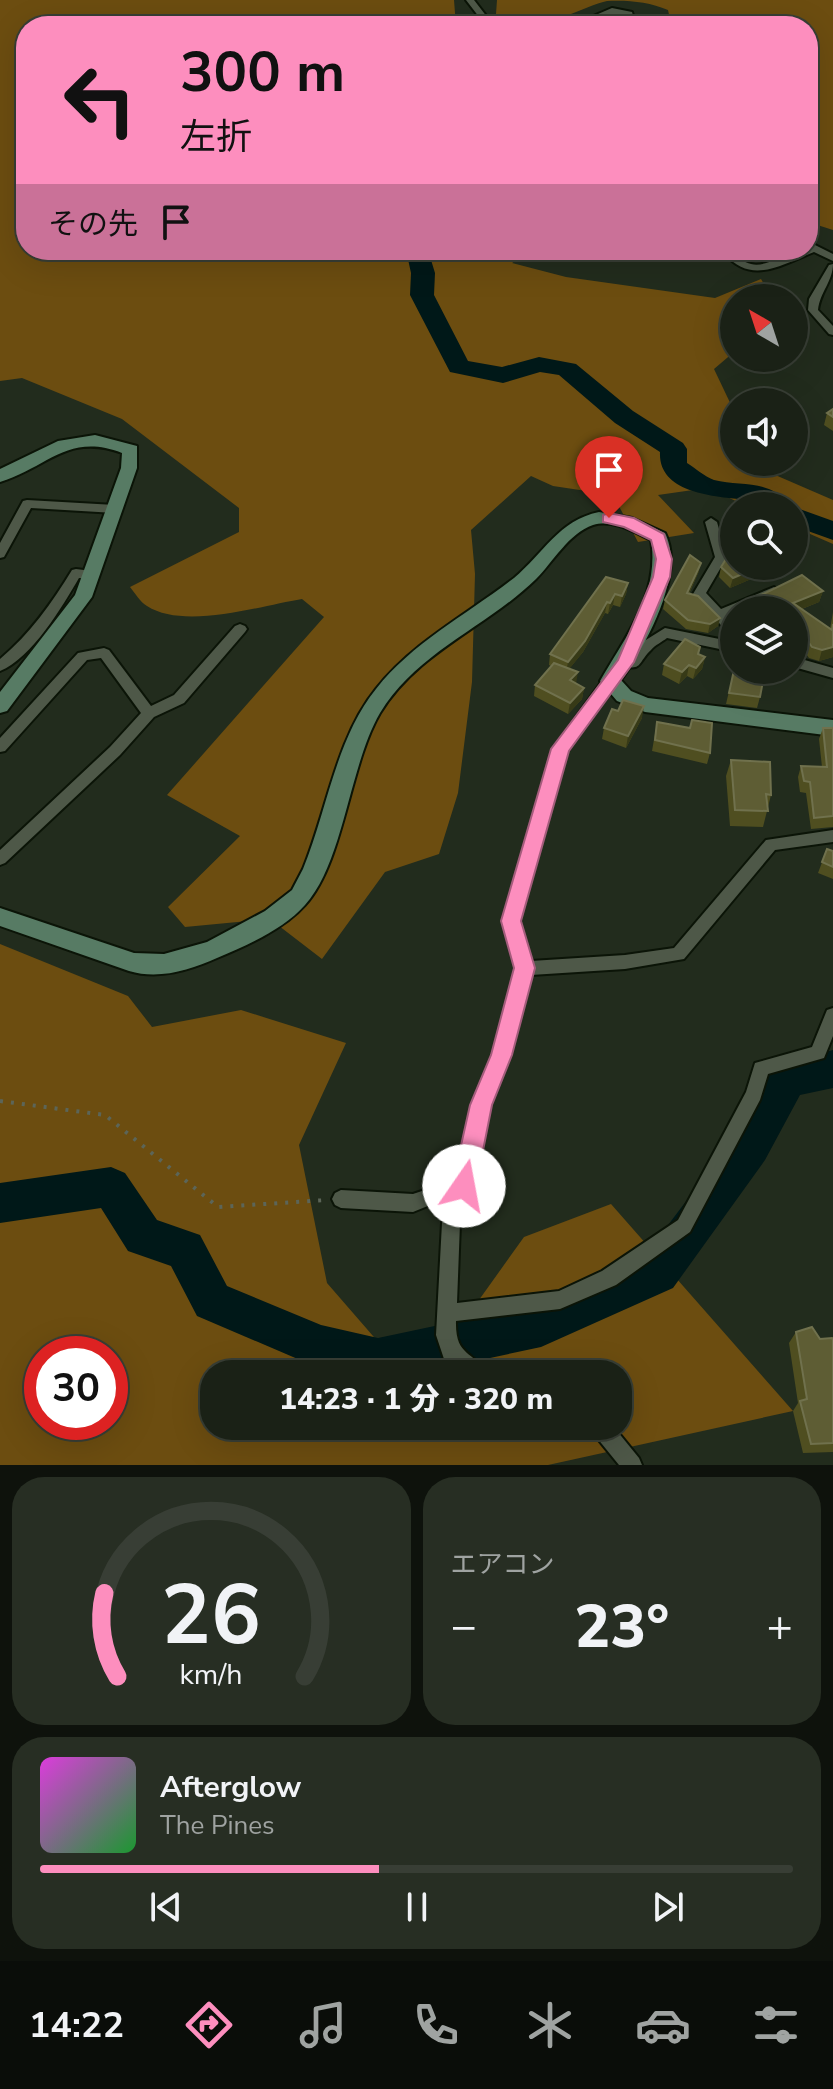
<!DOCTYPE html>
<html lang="ja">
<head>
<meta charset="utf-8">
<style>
  body { margin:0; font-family:"Nunito Sans","Noto Sans JP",sans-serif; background:#272e23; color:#f1f3f6; height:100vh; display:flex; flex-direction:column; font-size:30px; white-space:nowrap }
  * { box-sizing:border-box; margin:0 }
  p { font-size:26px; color:#9fa3a1 }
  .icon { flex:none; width:44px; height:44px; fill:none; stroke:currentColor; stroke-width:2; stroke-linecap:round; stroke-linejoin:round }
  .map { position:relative; height:1465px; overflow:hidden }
  .panel { display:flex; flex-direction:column; gap:12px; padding:12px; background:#0e120c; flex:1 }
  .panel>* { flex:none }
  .guide { position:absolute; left:16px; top:16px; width:802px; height:244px; border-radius:32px; box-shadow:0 8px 32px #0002,0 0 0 2px #383e35; background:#fd8ebe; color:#111; overflow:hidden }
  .needle { width:52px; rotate:321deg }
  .fabs { position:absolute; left:720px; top:284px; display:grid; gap:16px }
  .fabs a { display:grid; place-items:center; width:88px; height:88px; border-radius:50%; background:#1a2116; box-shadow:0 8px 32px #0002,0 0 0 2px #383e35; font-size:40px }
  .speed { position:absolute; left:24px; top:1336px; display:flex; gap:16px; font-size:40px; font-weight:700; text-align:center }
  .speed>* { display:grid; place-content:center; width:104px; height:104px; border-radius:50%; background:#1a2116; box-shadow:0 8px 32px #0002,0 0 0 2px #383e35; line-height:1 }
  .speed .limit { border:12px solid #d22; background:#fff; color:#111 }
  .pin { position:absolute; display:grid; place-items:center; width:68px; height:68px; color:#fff; margin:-82px -34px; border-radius:50% 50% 50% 0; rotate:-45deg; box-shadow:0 0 8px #0007 }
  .pin .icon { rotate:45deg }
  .me { position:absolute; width:88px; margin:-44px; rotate:12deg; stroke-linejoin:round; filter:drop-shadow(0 0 6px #0008) }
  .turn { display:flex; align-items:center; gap:28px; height:168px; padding:0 32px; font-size:36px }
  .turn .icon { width:104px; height:104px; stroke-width:2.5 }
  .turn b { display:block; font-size:56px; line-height:68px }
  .then { display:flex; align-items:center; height:76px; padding:0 32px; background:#0003; gap:16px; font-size:30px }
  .big { font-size:60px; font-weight:800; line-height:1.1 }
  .panel .tile { flex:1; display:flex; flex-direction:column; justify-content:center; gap:12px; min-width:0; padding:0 28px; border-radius:32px; background:#272e23 }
  .panel .dial { align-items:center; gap:0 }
  .dial svg { height:208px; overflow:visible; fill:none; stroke:#383e35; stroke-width:7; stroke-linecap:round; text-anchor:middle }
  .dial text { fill:#f1f3f6; stroke:none }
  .song { display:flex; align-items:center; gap:24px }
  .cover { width:96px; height:96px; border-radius:12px; background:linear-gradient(135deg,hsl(300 70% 55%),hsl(130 70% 35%)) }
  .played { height:8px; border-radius:4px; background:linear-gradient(90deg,#fd8ebe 45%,#383e35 45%) }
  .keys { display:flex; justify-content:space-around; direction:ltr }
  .heat { display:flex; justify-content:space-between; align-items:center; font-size:44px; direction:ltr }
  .panel .tiles { flex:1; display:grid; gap:12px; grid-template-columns:1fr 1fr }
  .tile:last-child { grid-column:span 2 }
  .trip { position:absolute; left:200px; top:1360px; width:432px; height:80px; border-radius:32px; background:#1a2116; box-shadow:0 8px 32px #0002,0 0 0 2px #383e35; font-weight:800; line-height:80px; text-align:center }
  .tabs { display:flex; height:128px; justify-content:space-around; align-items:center; background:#0a0d09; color:#9fa3a1 }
  .tabs .icon { width:56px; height:56px }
  .tabs .on { color:#fd8ebe }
  .tabs b { font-size:36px; color:#f1f3f6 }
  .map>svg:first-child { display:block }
  .forest { fill:#6c4d10; fill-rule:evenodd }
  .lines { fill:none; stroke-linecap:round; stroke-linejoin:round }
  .river { fill:#001818; fill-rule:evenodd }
  .street-casing { stroke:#0b1407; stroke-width:4 }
  .secondary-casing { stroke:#0b1407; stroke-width:4 }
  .path { stroke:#5c6558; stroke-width:4; stroke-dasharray:3 8; stroke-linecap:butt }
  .street { fill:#4e5848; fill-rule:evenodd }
  .secondary { fill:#577b64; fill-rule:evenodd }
  .wall { fill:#4f4e20 }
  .shaded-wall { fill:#373a17 }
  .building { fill:#5e5d34; stroke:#70714d; stroke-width:2 }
  .route { fill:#fd8ebe; stroke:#a45c7c; stroke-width:2 }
</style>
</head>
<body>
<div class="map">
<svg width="833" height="1465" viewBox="0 0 833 1465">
  <rect width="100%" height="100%" fill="#222c1d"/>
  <path class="forest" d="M0,0h454l2,26h-430v224h506l-20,13 54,14 149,21 46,-19 11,19h-38v54l-20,17 20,42v51h11l88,38v44l-39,-17v-21h-47l-40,-18 -49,7 36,38 -56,9 -25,-47 -60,-9 -22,-10 -60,54 4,44 -3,108 -14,111 -19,61 -54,18 -63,87 -52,-40 -85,8 -17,-20 72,-71 -73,-41 157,-178 -22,-18c-42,7 -118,31 -155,7 -7,-4 -12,-13 -17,-19l109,-55v-24l-117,-89 -100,-41 -22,3z
    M497,0h336v230l-25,-8v-196h-155l17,-7 -2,-9c-19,-8 -39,-10 -61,-9 -36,9 -78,41 -111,13z
    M0,944l128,52 24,31 89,-17 105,33 -47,102 28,138 79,91h-192v52h404v-52h-192l98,-137 87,-33 182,207 -245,54h-548zM42,1354h68v68h-68z"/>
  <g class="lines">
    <path class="river" d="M406,250h22l7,23 -1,22 34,66 34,6 37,-10 37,7 57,47 50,32 4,6v14c8,5 18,14 27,17 26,7 57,-2 75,26 -10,0 -23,2 -33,0 -6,-1 -10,-6 -17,-7 -30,-3 -81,-8 -79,-47l-45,-29 -56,-48 -19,-3 -37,11 -53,-11 -40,-77 1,-22z
      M794,507l39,14v19l-39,-14z
      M833,1050v38l-33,7 -35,65 -92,128 -132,59 -126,27h-72l-22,-5 -124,-53 -26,-50 -43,-15 -27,-43 -101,15v-40l111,-16 14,6 32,47 43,15 27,51 94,39 57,13 161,-34 104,-46 94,-124 37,-68z"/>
    <defs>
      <path id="street" d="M466,0h8l20,26h-8z
        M612,8l20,4 4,14h-8l-3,-10c-21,-6 -33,10 -55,10z
        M815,245l18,9v7l-19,-9c-33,13 -65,35 -92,-2h10c25,33 47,0 76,0v-3z
        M833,264c0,17 -13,28 -15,46l15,16v9l-4,-1 -21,-24 1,-11 20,-34z
        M27,500l88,5 6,4 -6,4 -84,-5 -27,49 -4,1v-15l23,-42z
        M711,518l6,4 10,35 -21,36 15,16 53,-22 6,5 -1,3 -36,15h-9v4l-6,2 6,7v13l-5,-2 -36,-40 22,-37 -10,-35z
        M76,569l16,2 6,4 -6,4 -13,-1c-17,29 -47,80 -79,93v-12c30,-25 52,-56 72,-89z
        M240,624l5,2 2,3 -2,3 -61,71 -30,14 -34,38 -115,108 -5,2v-15l110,-103 31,-34 -40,-55 -14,2 -82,91 -5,1v-14l78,-85 26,-5 5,2 42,56 23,-11 61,-69z
        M665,628l69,14v10l-67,-14c-5,4 -12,7 -16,12 -14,13 -8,22 -31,15l-2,-3 2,-3 10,-1 11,-15z
        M794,657l39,11v10l-39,-11z
        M610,676l5,1 2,4 -2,4 -48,66 -48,170 12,40 94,-6 49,-7 92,-108 67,-10v12l-58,8 -91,109 -59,10 -94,6 -22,80 -19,50 -17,81 -13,37 -3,80 102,-12 43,-20 76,-51 68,-128 9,-29 57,-16 15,-37 6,-2v28l-9,22 -56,16 -8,26 -70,132 -74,53 -56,24 -104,12c-1,37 18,28 29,53h-24l-17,-15 -8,-24 6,-112 13,-39 -15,17 -27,11 -72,-4 -6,-3 -3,-6 3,-6 6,-3 72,4 15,-5 28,-31 6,-2 10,-51 21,-50 24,-87 -14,-47 50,-172 52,-72z
        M590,1426h23l26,32 3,7h-23l-26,-32z"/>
      <path id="secondary" d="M95,435l42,11v22l-45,129 -85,114 -7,2v-21l75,-97 46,-127 1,-15c-54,-21 -75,15 -122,29v-13l58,-28z
        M599,512l33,6 33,15c21,41 -20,114 -44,147l10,11 17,7 185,22v16l-188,-24 -28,-11 -17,-20c25,-44 60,-87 51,-141 -17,-8 -38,-21 -58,-15 -24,8 -40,37 -57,54 -49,48 -119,73 -156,134 -31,53 -36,149 -75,192 -21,24 -59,41 -88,53 -27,12 -58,22 -88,13l-129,-45v-18l134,45 30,1 43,-12 58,-31 27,-21 11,-21c24,-58 33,-131 73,-180 37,-47 92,-75 138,-111 29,-24 45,-58 85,-66z"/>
    </defs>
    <use href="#street" class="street-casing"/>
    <use href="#secondary" class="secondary-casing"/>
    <path class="path" d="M0,1101l105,14 113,92 109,-7"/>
    <use href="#street" class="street"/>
    <use href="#secondary" class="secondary"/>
  </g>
  <path class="wall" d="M833,409v22l-9,-6 3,-12z
    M721,567l56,1 -47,20 -11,-11z
    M699,571l-10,23 31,24 -2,8 -10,7 -22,-4 -23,-20 2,-9z
    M628,583l-2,11 -6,13 -7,-2 -5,9 -3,-1 -22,39 -14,17 7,15 8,4 -2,11 -14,15 -34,-18 1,-11 16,-19 -2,-1 1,-11z
    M823,591l-4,11 -17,7 28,20 3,-17v45l-14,4 -10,-3 -14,-19 -1,-29h-35l-3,-3 3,-11z
    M698,654l7,3 -3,12 -9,10 -6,-3 -8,8 -17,-9 2,-11z
    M734,670l26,27 -3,11 -31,-4z
    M618,711l24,7 -16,30 -24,-9 2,-11z
    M657,722l53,31 -3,11 -55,-13z
    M823,728h10v99l-22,2 -5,-36 -6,-1 -2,-15 3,-11 21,1 -3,-28z
    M731,760l40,35 -8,32 -33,-1 -4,-50z
    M827,849l6,2v28l-15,-6z
    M796,1332l24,7 13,1v112l-30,1 -10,-42 5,-8 -9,-60z"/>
  <path class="shaded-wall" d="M701,563l-2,8 -14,31 2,-9z
    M761,566h17l-1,2 -47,20 3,-10z
    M628,583l-2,11 -6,13 2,-11z
    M823,591l-4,11 -25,10 -1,-9z
    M615,594l-2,11 -5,9 2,-11z
    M607,602l-2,11 -22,39 -17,21 2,-11z
    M720,618l-2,8 -10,7 2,-9z
    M833,647v10l-14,4 3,-11z
    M705,657l-3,12 -9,10 3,-11z
    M689,665l-2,11 -8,8 3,-12z
    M578,672l-2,12 -6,-4z
    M584,688l-2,11 -14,15 2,-11z
    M644,706l-2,12 -16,30 2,-12z"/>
  <path class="building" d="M833,409v8l-6,-4z
    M690,555l11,8 -14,30 11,3 22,22 -10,6 -22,-4 -23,-20z
    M734,556v10h27l-28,12 -12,-11 5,-8z
    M802,575l21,16 -30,12 39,27 1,-6v23l-11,3 -10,-3 -14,-19 -4,2v-20h-18l-17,-14z
    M606,577l22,6 -6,13 -7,-2 -5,9 -3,-1 -22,39 -17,21 -18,-8z
    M685,639l15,8 -2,7 7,3 -9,11 -7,-3 -7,7 -18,-8z
    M554,663l24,9 -8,8 14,8 -14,15 -35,-18z
    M734,670h7l23,6 -4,21 -31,-4z
    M623,700l21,6 -16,30 -24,-8 8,-19 6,2z
    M692,720l20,3 -2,30 -55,-13 2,-18 33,6z
    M823,728h10v88l-19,2 -4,-36 -6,-1 -3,-15 26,1z
    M731,760l39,2 1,33 -5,-1 2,17 -33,-1z
    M827,849l6,2v16l-11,-5z
    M812,1327l8,12 12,-1 1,2v103l-22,1 -11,-43 7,-2 -11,-67z"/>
  <path class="route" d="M609,513l25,5 30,16 8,25 -2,18 -36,85 -65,89 -48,170 14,47 -23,87 -20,50 -16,81 -4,8 -8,3 -8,-3 -4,-8 18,-81 21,-50 23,-87 -13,-47 50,-172 67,-89 35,-83 3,-18 -5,-19 -27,-13 -21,-5v-7z"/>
</svg>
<div class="fabs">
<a><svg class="needle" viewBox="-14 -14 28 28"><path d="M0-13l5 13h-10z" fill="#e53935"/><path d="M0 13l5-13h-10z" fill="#9fa3a1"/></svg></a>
<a><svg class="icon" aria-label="sound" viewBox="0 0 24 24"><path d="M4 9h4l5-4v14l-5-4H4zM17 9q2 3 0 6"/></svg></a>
<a><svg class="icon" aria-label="search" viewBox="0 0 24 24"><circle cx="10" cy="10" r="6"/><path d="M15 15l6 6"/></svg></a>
<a><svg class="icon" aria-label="layers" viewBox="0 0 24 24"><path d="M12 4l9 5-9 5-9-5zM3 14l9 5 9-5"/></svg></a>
</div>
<div class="speed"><div class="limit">30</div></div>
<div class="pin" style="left:609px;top:518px;background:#d93025"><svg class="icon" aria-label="arrive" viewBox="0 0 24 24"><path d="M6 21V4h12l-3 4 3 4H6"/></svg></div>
<svg class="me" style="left:464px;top:1186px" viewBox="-20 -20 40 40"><circle r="19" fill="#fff"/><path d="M0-13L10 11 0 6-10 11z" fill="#fd8ebe"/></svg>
<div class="trip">14:23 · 1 分 · 320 m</div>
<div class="guide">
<div class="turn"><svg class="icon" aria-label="left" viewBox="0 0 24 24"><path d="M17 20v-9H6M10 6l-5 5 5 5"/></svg><div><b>300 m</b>左折</div></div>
<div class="then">その先<svg class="icon" aria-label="arrive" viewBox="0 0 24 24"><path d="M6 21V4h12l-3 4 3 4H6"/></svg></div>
</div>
</div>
<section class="panel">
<div class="tiles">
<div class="tile dial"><svg viewBox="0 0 100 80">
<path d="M14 69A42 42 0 1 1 86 69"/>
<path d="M14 69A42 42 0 0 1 9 37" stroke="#fd8ebe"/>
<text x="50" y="56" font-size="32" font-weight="700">26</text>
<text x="50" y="72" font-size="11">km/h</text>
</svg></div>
<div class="tile"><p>エアコン</p>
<div class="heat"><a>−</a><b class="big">23°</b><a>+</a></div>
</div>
<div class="tile">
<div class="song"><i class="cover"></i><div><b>Afterglow</b><p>The Pines</p></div></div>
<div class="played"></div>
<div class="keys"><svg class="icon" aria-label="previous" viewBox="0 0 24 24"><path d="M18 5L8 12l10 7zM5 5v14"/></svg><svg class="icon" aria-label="pause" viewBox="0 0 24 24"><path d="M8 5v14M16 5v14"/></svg><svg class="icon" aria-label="next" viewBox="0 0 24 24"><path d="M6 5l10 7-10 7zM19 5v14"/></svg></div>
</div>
</div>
</section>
<nav class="tabs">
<b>14:22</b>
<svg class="icon on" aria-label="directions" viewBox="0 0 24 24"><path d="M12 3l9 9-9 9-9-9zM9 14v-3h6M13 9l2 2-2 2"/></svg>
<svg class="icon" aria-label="music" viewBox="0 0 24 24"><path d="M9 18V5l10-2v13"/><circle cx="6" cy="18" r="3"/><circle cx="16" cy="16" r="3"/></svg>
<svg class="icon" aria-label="phone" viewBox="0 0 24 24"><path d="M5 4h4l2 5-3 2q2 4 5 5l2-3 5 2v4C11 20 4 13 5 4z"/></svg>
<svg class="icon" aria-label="climate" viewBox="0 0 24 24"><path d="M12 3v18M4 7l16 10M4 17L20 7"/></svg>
<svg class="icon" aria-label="car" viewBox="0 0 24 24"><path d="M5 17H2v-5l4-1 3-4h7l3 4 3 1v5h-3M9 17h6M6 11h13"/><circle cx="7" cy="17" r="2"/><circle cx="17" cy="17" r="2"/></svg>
<svg class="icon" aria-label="filters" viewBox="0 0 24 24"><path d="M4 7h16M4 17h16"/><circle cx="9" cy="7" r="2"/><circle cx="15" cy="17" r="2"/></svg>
</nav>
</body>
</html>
